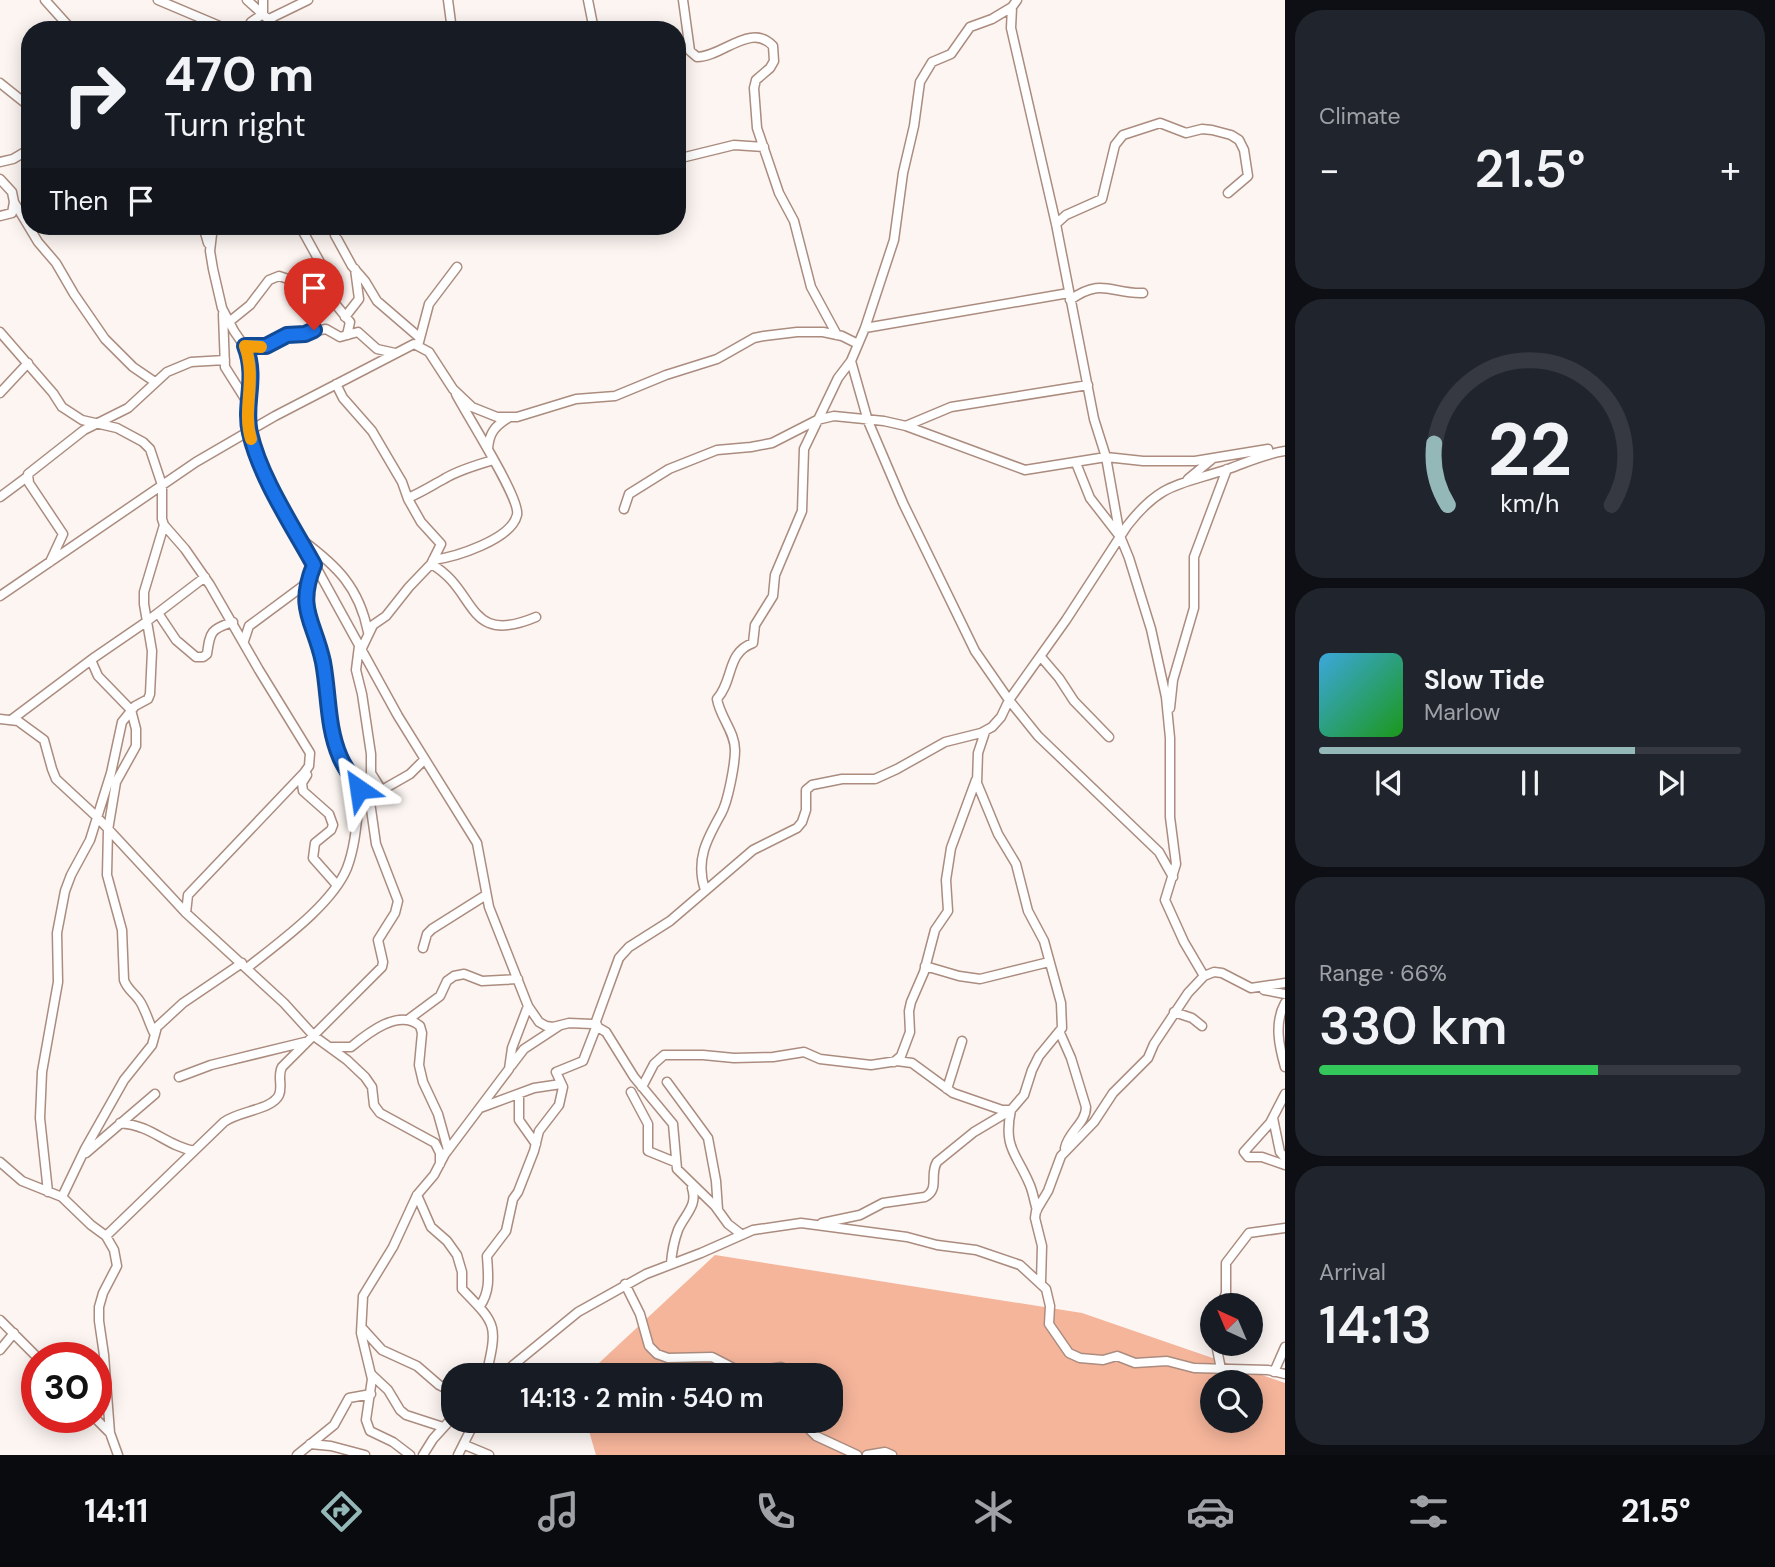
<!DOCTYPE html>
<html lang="en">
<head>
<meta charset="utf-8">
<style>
  body { margin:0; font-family:"DM Sans",sans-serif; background:#20242c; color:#f1f3f6; height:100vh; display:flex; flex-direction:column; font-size:26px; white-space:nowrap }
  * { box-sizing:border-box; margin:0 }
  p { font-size:23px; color:#9ea1a6 }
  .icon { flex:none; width:38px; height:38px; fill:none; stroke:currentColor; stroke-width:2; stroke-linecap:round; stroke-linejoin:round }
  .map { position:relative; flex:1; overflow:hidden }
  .details { display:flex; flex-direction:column; gap:10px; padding:10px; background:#0d0f14; width:490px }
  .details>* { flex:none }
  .top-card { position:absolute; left:21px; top:21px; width:665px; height:214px; border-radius:28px; box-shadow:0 4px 18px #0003; background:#171b24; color:#f1f3f6; overflow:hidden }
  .needle { width:46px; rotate:316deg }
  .tools { position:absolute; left:1200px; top:1293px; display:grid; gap:14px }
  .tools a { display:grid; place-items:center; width:63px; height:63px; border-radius:50%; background:#171b24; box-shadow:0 4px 18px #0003; font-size:35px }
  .speed { position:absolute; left:21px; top:1342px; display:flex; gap:14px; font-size:35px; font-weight:700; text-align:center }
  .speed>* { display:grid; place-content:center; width:91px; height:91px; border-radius:50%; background:#171b24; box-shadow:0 4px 18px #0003; line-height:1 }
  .speed .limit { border:10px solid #d22; background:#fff; color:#111 }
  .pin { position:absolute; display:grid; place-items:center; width:60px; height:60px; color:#fff; margin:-72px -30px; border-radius:50% 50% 50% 0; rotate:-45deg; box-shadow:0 0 7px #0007 }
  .pin .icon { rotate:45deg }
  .me { position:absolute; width:77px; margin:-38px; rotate:328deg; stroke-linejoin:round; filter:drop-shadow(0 0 5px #0008) }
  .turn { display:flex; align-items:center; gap:24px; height:147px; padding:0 28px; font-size:32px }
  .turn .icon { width:91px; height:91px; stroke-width:2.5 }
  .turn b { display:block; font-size:49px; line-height:60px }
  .then { display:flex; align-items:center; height:66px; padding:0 28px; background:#0003; gap:14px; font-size:26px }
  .big { font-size:52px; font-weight:600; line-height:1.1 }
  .details .card { flex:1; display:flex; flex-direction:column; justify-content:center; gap:10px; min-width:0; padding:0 24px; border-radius:28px; background:#20242c }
  .details .dial { align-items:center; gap:0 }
  .dial svg { height:182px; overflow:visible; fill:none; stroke:#363941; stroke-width:7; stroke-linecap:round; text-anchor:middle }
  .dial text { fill:#f1f3f6; stroke:none }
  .song { display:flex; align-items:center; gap:21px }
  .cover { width:84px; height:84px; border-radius:10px; background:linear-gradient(135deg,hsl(200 70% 55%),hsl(120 70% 35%)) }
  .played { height:7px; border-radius:4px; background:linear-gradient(90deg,#94b7b8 75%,#363941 75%) }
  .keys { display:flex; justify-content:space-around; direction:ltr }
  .heat { display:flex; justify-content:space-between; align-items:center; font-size:38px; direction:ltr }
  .charge { height:10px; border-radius:5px; background:linear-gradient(90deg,#34c759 66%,#363941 0) }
  .trip { position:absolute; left:441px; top:1363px; width:402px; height:70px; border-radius:28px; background:#171b24; box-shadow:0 4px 18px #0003; font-weight:600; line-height:70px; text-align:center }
  .menu { display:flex; height:112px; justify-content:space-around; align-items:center; background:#090b0e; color:#9ea1a6 }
  .menu .icon { width:49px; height:49px }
  .menu .current { color:#94b7b8 }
  .menu b { font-size:32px; color:#f1f3f6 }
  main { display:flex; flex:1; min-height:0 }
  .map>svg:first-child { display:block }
  .green { fill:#f5b59b; fill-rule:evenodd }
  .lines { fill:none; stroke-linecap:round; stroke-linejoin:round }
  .street-casing { stroke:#ab8c7f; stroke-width:11 }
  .street { stroke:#fff; stroke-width:8 }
  .route-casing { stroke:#114b97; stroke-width:18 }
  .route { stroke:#1a73e8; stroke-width:12 }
  .slow { stroke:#f59e0b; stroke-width:12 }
</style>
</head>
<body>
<main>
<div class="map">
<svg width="1285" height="1455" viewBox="0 0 1285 1455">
  <rect width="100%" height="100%" fill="#fcf5f2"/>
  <path class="green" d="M715,1255l367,58 203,70v72h-689l-10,-34h245v-45h-246zM1213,1382h38v39h-38z"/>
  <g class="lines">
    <defs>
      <path id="street" d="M45,0l27,30
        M158,0l71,30
        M247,0l33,30
        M448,0l4,30
        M588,0l6,30
        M683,0l7,51 7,6c25,0 54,-35 76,-11l1,15 -4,7 -14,12 -2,8 3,40 22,65 15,28 17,66 26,48
        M1017,0l-5,7 -1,21 45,196 38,195 12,38 14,79 9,22 22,71 15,68 4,41v79l6,47 -11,36 19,42 20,34
        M269,19l39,-19
        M247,30l4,-8 12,-8v-14
        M0,83l30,24
        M677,159l57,-14 30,2
        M0,162l13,-3 17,-10
        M0,179l12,13 2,10 24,40 18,21 18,31 31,45 28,28 22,15
        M0,216l12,-3 2,-11
        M1056,224l10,-9 36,-16 13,-54 8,-10 37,-12 26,10 16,-4 10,1 19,5 8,5 5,10 4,26 -20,17
        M203,226l5,17
        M213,226l-3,25 3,18 9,39 12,23 11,16 5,16 -1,68 18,47 131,238 79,127 12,64 39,99 11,16 7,4 7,1 16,-4 23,1 14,8 28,45 39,47 4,45 38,37 13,18 13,10
        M300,226l22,40 6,29
        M340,226l-5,9 17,31 13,15 12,20 43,37
        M1070,300c32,-23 41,-6 73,-7
        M223,314l2,53 24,38
        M345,317l14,-18 -4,-30
        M229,322l21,-17 19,-25 10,-4 15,5 11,8 23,6 22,27 -3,13
        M865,328l204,-35
        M0,332l53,61 9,14 20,13 35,8 26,14 7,7 12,36v34l2,6 21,24 25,36 49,85 51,83 -1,13 -5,7 -116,122 -2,18
        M419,342l10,-38 28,-37
        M245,347l21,-1 21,-10 39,-7 14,8 18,-5 19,17 18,4
        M851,361l17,60 35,82 72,148 34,49 29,36 121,116 14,25
        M336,384l7,14 29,33 30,51 6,17 13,23 20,22 -10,20 -22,23 -23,29 -13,9 -12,25
        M0,393l28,-30
        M908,425l43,-18 137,-22
        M488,449c1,-16 7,-23 20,-31
        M1076,463l14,35 28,36
        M1188,479l23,-19
        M0,497l27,-20
        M408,498c14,-6 23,-12 36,-19 14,-9 33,-14 49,-19
        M624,509l5,-15 40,-25 48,-19 34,-3 21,-4 45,-23 17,-4 50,5 22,5 119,44 81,-13 37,4h52l73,-12
        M302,540c35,26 57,47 66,92
        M433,560c22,-3 78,-20 84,-45 4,-16 -51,-101 -61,-121
        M50,562l13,-28 -34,-51 -1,-9 56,-44 44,-22 39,-36 24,-10 34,-2
        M431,564c47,26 34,83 105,53
        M0,596l196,-134 79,-46 139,-72 15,8 24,37 19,18 25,10h20l59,-18 39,-3 51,-21 51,-16 37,-21 10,-2 33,-4h26l19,4 16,8
        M158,613l18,27 20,17h7l4,-3c3,-21 3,-25 26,-32
        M244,641l5,-15 58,-43
        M359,646l-3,24 6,24 9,60v19l10,16
        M1041,657l18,21 15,23 35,36
        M91,660l7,16 33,34 5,19v17l-20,36 -8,48 -1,45 15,55 2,50c3,9 10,13 15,20 6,8 10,23 15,33
        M1170,708l3,-28 21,-72v-51l33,-88
        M0,719l18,2 26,19 8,29 4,10 41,38 89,96 98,90 30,33 33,24 18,17 7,10 2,18 6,8 55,30 5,10v11
        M11,720l84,-63 51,-35 59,-45
        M307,775l-5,8 1,8 26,23 4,11 -2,5 -16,13 -2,15 23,26
        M705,890c-10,-30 2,-51 16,-76 7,-12 14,-50 14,-64 0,-18 -15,-33 -18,-51 17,-19 9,-46 36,-56l2,-18 18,-29 2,-21 27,-64 2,-62 34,-71 13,-17 14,-33 29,-88 9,-67 11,-47 6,-44 12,-20 19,-8 19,-27 22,-8 20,-12
        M423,948l4,-14 5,-5 54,-34
        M925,966l34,10 21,3 69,-17
        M247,968c31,-25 85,-63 100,-100 9,-23 10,-52 13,-76l-16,-25 -9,-22 -17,-104 -12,-30 1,-28 7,-18
        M1264,990l21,4
        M1285,1003c-11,20 -6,43 0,64
        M1174,1012l18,6 10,8
        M409,1019l31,-23 7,-15 7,-5 10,-2 18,7 36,-2
        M595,1024l24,-66 10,-11 41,-26 83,-71 44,-22 5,-6 4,-12v-20l6,-5 30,-6h33l22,-10 48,-27 36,-9 11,-6 9,-10 8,-17 57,-80 61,-94c34,-44 53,-41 101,-57 20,-7 36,-15 57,-18
        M1060,1033l11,25 15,49c0,16 -18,25 -21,41
        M332,1047h19c17,-14 48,-39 69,-21l2,7 -3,32 4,17 15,32 10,36
        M894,1062l7,-6 9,-24 -1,-21 2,-9 13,-30 11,-42 13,-19 -2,-31 5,-32 25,-68
        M511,1066l13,-17 35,-23
        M179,1077l32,-12 94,-23
        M667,1082l41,56 8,43 2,29
        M642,1087l12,-23 10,-9h39l31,3 39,-1 31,-5 16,7 51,6 26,-4 15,2 41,30 49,17h9c-8,37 5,43 18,73 4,8 5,18 8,27
        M947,1089l15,-48
        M631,1092l17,32v27l27,11
        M519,1094v26l17,24
        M1285,1094l-15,29 -26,29 4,5h14l23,8
        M480,1108l54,-20 27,-4
        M1273,1118l7,34 5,6
        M120,1123c34,3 44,22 74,28
        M86,1153l69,-59
        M0,1162l22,19 40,16 29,28 15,11 8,14 3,16 -14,27 -4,14v14l5,34 6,78 8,22
        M48,1192l-8,-74 2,-46 16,-90 -1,-49 8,-42 6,-16 19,-35 21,-67 11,-51 13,-16 13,-7 2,-5 2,-43 -8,-47v-12l20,-67
        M417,1195l14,32 16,14 10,14 5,17v17c35,36 36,35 24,87
        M62,1197l23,-48 39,-69 28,-35 5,-18 26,-24 59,-40
        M822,1223l38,-8 23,-12 42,-6c15,-8 4,-22 12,-35l37,-30 37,-22 13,-15 8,-25 7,-14 23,-28 -1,-25 -17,-62 -16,-30 -12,-47 -18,-30 -21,-51 1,-30 7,-21
        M106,1236l118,-114c14,-11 48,-12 55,-27 4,-9 -2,-19 3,-28l100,-100 1,-5 -5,-22 17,-27 3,-12 -22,-57 -6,-42 5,-8 35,-20 14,-14
        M671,1263c1,-12 3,-22 7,-33 7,-16 20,-24 14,-42
        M1041,1282l1,-36 -7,-28 1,-7 12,-20 13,-35 33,-34 19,-29 35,-35 6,-14 34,-51 16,-17 10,-4 8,1 29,15 34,-5
        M625,1284l15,30 9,32 8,8 11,4 44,-1 31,16 38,-6 18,9
        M480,1306c11,-16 8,-32 7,-50l19,-25 7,-32 5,-7 16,-41 5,-20 20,-26 4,-18 -7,-15 27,-11 14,-36
        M1221,1306l5,-13v-30l23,-30 36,-5
        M0,1320l38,38
        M363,1329l19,21 35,16 22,19 14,7
        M1216,1344l5,25
        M0,1350l14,-17
        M1274,1372l11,-25
        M372,1375l16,15 12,20 6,5 37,12
        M500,1376l78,-64 68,-38 55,-21 52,-23 48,-7 106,14 30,8 39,5 44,15 26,24 4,17 -1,18 20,29 11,5 23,2 14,-4 18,7 32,-2 27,7 74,2 17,4
        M95,1418l15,15
        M801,1421l15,15 41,19
        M310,1444l21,2 34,9
        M465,1445l24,10
        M297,1455l37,-30 15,-27 22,-4
        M410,1455l-17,-13 -23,-11 -4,-11 6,-41 -11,-46 2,-37 30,-49 24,-52 17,-20 11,-21 64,-85 3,-21 16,-42
        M423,1455l10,-16 20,-22
        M458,1455l17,-34
        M867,1455l18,-3 7,3"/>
    </defs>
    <use href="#street" class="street-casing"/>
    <use href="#street" class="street"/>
  </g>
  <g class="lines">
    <defs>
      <path id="route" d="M314,330l-9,4 -18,1 -21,11h-21c13,33 -2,58 5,87 10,44 42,92 64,132 -18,45 0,55 9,97 6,32 4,65 17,95 5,12 13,21 19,32"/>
    </defs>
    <use href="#route" class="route-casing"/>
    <use href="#route" class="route"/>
    <path class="slow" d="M251,439c-9,-30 6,-60 -6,-93l16,1"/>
  </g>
</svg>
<div class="tools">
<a><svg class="needle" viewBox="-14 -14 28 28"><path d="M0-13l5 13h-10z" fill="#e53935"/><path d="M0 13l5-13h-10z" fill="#9ea1a6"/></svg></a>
<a><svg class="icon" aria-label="search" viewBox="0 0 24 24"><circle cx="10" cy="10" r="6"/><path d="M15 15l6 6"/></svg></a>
</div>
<div class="speed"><div class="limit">30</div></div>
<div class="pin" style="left:314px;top:330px;background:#d93025"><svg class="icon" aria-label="arrive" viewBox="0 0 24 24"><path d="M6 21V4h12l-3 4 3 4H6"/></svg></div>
<svg class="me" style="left:359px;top:789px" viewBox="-20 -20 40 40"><path d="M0-17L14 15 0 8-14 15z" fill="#1a73e8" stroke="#fff" stroke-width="4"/></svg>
<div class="trip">14:13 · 2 min · 540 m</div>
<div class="top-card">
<div class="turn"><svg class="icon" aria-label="right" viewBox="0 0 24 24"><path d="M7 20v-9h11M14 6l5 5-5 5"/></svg><div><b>470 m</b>Turn right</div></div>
<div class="then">Then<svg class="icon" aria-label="arrive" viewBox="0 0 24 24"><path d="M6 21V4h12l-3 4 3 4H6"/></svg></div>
</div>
</div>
<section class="details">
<div class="card"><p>Climate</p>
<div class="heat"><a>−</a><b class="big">21.5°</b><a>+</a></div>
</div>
<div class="card dial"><svg viewBox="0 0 100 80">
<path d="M14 69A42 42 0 1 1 86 69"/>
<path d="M14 69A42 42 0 0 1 8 42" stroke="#94b7b8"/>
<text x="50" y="56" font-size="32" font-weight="700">22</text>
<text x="50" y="72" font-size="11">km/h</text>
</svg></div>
<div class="card">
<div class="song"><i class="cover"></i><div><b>Slow Tide</b><p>Marlow</p></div></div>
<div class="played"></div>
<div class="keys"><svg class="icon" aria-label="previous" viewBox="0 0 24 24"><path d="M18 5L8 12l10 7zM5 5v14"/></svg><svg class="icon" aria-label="pause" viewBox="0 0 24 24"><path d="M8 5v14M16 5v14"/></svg><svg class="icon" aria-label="next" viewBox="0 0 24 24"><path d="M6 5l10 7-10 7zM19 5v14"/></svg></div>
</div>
<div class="card"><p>Range · 66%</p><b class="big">330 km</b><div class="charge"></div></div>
<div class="card"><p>Arrival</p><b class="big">14:13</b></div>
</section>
</main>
<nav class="menu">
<b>14:11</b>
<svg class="icon current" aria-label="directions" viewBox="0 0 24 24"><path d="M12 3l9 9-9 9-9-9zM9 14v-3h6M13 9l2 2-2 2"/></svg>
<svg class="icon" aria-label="music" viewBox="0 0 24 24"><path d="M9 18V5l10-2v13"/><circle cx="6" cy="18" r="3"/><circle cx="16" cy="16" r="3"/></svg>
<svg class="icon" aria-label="phone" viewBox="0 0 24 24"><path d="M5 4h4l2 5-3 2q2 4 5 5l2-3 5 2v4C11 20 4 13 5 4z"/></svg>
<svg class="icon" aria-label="climate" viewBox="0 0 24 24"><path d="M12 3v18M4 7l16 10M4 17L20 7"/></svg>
<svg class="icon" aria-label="car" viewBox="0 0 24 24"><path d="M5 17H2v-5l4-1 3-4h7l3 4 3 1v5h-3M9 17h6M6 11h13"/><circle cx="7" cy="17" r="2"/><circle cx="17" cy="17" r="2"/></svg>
<svg class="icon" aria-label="filters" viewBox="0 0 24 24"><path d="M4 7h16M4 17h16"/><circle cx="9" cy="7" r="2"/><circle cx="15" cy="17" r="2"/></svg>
<b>21.5°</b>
</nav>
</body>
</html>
